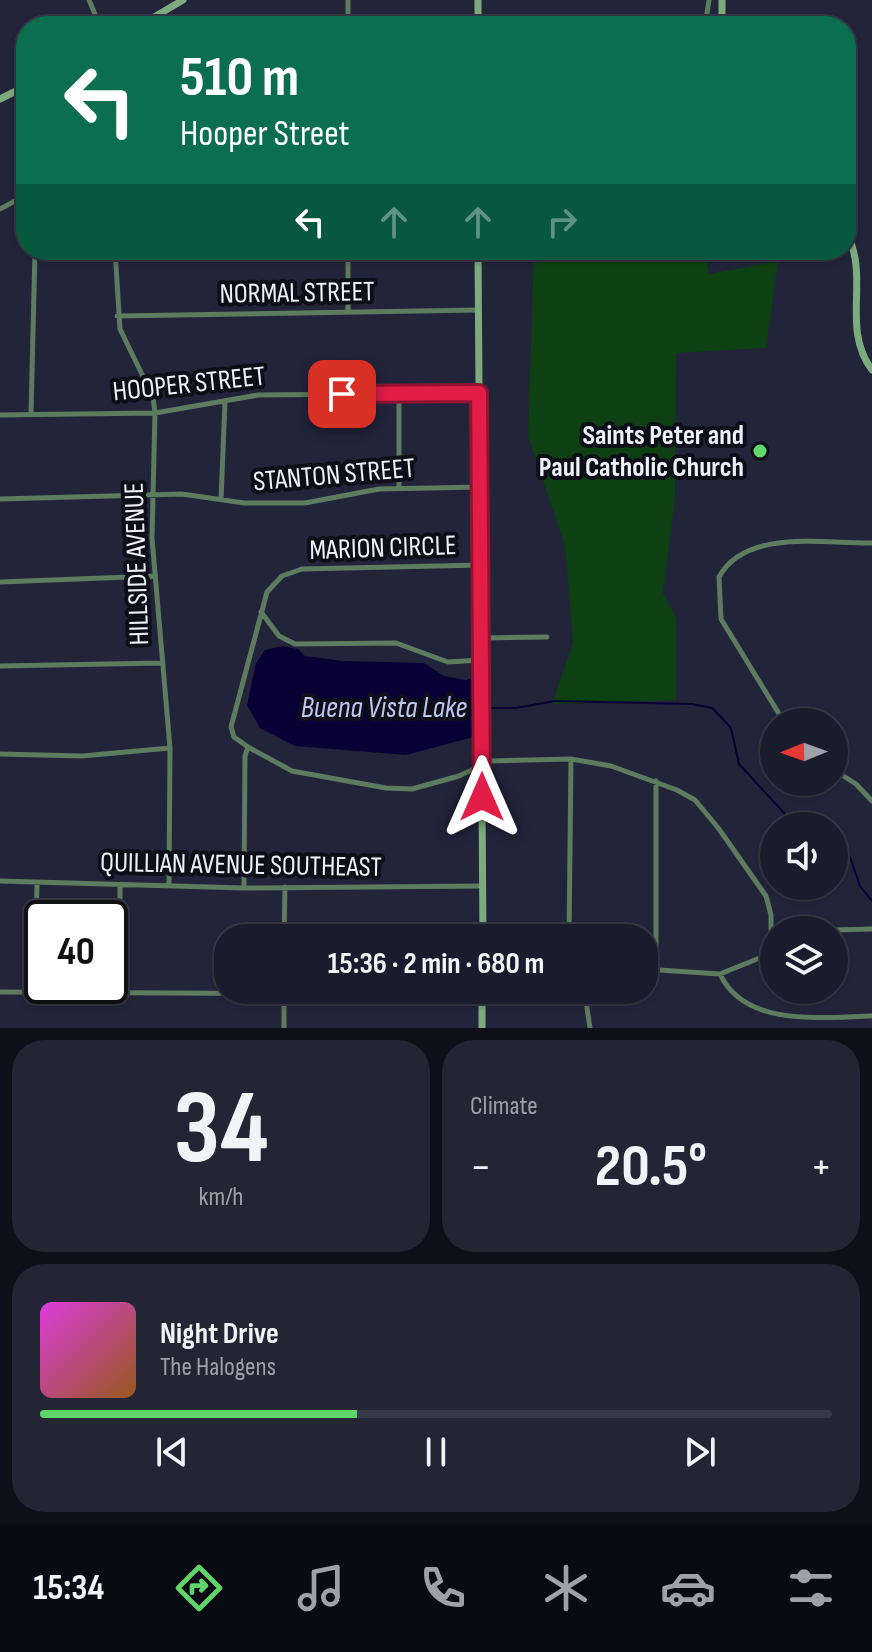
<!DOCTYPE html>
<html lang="en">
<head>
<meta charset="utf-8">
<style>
  body { margin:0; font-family:"Sofia Sans Condensed",sans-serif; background:#232434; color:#f1f3f6; height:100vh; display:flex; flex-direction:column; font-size:30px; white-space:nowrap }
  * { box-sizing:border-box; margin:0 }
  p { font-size:26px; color:#9fa1a9 }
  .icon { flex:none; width:44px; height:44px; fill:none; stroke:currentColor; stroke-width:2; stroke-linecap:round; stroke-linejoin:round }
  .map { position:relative; height:1028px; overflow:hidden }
  .side { display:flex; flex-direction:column; gap:12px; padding:12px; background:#0e0f18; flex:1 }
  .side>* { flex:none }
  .banner { position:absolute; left:16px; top:16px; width:840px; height:244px; border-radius:32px; box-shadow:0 2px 6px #0004,0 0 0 2px #383948; background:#0b6e4f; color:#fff; overflow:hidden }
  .needle { width:52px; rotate:269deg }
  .fabs { position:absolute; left:760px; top:708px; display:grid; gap:16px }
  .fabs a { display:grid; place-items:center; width:88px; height:88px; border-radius:50%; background:#1a1b2c; box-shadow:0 2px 6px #0004,0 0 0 2px #383948; font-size:40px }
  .speed { position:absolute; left:24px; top:900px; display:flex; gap:16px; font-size:40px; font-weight:700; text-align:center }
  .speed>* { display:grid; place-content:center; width:104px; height:104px; border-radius:50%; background:#1a1b2c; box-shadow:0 2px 6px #0004,0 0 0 2px #383948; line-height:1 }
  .speed .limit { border:4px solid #111; border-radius:12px; background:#fff; color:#111 }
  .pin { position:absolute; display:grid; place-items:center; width:68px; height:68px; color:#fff; margin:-34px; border-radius:16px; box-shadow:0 4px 12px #0006 }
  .me { position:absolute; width:88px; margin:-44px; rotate:0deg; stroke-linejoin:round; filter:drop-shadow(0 0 6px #0008) }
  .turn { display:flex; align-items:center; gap:28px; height:168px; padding:0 32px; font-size:36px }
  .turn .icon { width:104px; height:104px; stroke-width:2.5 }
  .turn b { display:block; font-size:56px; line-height:68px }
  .lanes { display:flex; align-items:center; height:76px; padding:0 32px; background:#0003; justify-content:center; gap:40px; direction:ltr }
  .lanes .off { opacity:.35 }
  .big { font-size:60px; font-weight:700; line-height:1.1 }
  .side .card { flex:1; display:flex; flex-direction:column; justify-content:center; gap:12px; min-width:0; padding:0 28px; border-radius:32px; background:#232434 }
  .side .dial { align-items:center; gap:0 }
  .dial b { font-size:104px; line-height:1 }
  .song { display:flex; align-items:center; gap:24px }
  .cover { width:96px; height:96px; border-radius:12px; background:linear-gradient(135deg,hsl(300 70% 55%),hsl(30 70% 35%)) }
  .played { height:8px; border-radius:4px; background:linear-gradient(90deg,#60d56a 40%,#383948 40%) }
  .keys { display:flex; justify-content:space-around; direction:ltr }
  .heat { display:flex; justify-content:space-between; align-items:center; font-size:44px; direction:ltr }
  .side .tiles { flex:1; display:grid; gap:12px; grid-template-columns:1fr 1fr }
  .card:last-child { grid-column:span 2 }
  .trip { position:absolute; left:214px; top:924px; width:444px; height:80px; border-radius:32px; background:#1a1b2c; box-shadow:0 2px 6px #0004,0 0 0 2px #383948; font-weight:700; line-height:80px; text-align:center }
  .menu { display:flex; height:128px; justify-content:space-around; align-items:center; background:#0a0b12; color:#9fa1a9 }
  .menu .icon { width:56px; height:56px }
  .menu .active { color:#60d56a }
  .menu b { font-size:36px; color:#f1f3f6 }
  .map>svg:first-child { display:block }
  .green { fill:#0d4013 }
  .water { fill:#090035 }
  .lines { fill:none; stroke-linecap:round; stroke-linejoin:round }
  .stream { stroke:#090035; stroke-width:2 }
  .street { stroke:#5d7b5e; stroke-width:5 }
  .secondary { stroke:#7cac7d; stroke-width:7 }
  .route-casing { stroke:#92132f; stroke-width:20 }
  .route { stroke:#e11d48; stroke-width:14 }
  .poi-dot { fill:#60d56a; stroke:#0d0e18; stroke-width:3 }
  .labels { text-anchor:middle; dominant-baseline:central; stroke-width:8; stroke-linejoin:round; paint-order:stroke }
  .street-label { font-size:28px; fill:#eff1fd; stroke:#0d0e18 }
  .poi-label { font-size:28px; font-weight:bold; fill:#eff1fd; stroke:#0d0e18; text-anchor:end }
  .water-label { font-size:30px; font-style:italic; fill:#bec5f1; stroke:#0d0e18 }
</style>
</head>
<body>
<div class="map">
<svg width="872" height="1028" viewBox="0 0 872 1028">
  <rect width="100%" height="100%" fill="#22243a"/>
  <path class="green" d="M534,250h170l5,24 69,-13 -12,87 -90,5 -1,146 -12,94 13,25v82l-124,4 21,-61 -8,-97 -37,-110z"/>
  <path class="water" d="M283,646l15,3 7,7 38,5 81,2 20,13 22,4 9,-3 2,59 -71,19 -111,-9 -35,-18 -13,-23 9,-42 9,-13z"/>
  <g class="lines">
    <path class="stream" d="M485,708h31l39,-7 137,3 20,4 8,8 11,12 8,36 57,62
      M834,852l16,5 10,29 12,15"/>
    <path class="street" d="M89,0l11,26
      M348,0v26
      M705,26l4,-26
      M0,209l26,-14
      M115,250l5,79 33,68 2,16 -3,125 18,210 -1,137
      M348,312v-62
      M117,316l361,-6
      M31,414l4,-164
      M0,415l155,-2 103,-18 221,-2
      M399,488v-95
      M0,499l182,-5 62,9h61l74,-14 102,-2
      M221,500l4,-99
      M0,582l155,-6
      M261,612l18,24 16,8 101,-1 52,19 33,-2
      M481,638l66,-1
      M0,666l161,-3
      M784,722l-63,-103 -2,-42c27,-49 106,-33 153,-34
      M248,747l44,24 94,17 26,1 47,-13 32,-15 80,-2 40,7 66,24 18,10 24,29 47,67 5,19v28l-9,14 -42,17 -76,-5
      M0,754l82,2 88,-8
      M834,770l22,14 16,17
      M0,881l244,7 238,-2
      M120,885v109
      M244,888l1,-132 3,-9 -14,-10 -3,-10 36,-135 15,-16 20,-7 179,-4
      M834,930l38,-1
      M284,938l1,-51
      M569,938l2,-179
      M656,970v-189
      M720,974c25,54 103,43 152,42
      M0,992l482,3
      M35,992l2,-110
      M284,1028v-38
      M590,1028l-4,-27 4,-11"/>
    <path class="secondary" d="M139,26l44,-26
      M478,26v-26
      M722,26v-26
      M0,99l26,-13
      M846,232c25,45 -6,95 26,138
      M478,250l5,688
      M482,1028v-38"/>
  </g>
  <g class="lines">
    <defs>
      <path id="route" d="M342,394l137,-1 3,404"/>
    </defs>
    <use href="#route" class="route-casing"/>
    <use href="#route" class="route"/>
  </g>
  <circle class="poi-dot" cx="760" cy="451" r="8"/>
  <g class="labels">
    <g class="street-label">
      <text transform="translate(297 293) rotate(-1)">NORMAL STREET</text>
      <text transform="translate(189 384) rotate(-6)">HOOPER STREET</text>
      <text transform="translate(334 475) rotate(-5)">STANTON STREET</text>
      <text transform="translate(383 548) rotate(-2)">MARION CIRCLE</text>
      <text transform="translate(137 564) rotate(-92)">HILLSIDE AVENUE</text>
      <text transform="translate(241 865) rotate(1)">QUILLIAN AVENUE SOUTHEAST</text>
    </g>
    <g class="poi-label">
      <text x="744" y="435">Saints Peter and<tspan x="744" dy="32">Paul Catholic Church</tspan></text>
    </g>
    <g class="water-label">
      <text x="384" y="708">Buena Vista Lake</text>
    </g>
  </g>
</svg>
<div class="fabs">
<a><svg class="needle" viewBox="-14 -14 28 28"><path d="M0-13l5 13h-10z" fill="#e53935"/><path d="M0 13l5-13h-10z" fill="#9fa1a9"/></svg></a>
<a><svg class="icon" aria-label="sound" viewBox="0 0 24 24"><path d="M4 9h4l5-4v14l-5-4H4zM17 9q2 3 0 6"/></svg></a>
<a><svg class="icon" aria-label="layers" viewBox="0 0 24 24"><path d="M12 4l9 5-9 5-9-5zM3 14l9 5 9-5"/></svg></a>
</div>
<div class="speed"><div class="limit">40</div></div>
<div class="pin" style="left:342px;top:394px;background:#d93025"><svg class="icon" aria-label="arrive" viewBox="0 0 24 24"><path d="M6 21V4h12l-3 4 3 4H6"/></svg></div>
<svg class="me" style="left:482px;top:797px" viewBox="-20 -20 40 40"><path d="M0-17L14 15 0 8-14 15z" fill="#e11d48" stroke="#fff" stroke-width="4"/></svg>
<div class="trip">15:36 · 2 min · 680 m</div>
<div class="banner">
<div class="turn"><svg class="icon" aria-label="left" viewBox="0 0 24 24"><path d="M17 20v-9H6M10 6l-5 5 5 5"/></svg><div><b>510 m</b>Hooper Street</div></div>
<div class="lanes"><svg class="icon" aria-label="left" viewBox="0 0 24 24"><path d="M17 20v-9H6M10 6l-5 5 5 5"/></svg><svg class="icon off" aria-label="ahead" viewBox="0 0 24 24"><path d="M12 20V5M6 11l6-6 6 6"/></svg><svg class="icon off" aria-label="ahead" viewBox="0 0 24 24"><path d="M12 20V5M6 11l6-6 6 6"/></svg><svg class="icon off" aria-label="right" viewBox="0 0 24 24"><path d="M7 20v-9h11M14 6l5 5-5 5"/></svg></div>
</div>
</div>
<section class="side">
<div class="tiles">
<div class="card dial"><b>34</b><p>km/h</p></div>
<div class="card"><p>Climate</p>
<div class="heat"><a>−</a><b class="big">20.5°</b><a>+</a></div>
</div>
<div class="card">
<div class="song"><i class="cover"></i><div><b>Night Drive</b><p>The Halogens</p></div></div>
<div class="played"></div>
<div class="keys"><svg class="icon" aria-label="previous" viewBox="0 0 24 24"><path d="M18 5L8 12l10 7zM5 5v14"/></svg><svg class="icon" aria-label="pause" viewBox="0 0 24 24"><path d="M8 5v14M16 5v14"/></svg><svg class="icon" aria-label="next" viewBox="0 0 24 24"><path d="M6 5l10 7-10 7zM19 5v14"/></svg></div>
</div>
</div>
</section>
<nav class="menu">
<b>15:34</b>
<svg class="icon active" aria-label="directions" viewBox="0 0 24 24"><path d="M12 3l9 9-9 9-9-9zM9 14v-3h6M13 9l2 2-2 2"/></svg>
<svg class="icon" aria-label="music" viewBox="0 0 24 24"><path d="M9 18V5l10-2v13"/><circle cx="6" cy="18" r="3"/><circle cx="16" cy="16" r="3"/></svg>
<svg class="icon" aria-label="phone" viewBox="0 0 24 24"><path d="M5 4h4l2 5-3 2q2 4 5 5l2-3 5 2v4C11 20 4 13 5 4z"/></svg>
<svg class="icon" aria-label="climate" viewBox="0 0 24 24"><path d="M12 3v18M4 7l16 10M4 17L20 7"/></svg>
<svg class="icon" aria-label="car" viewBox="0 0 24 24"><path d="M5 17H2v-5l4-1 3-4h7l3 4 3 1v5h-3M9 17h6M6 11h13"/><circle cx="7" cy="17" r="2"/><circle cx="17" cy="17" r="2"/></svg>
<svg class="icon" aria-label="filters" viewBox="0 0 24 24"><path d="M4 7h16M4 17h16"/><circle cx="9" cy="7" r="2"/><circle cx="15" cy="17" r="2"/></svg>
</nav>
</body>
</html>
